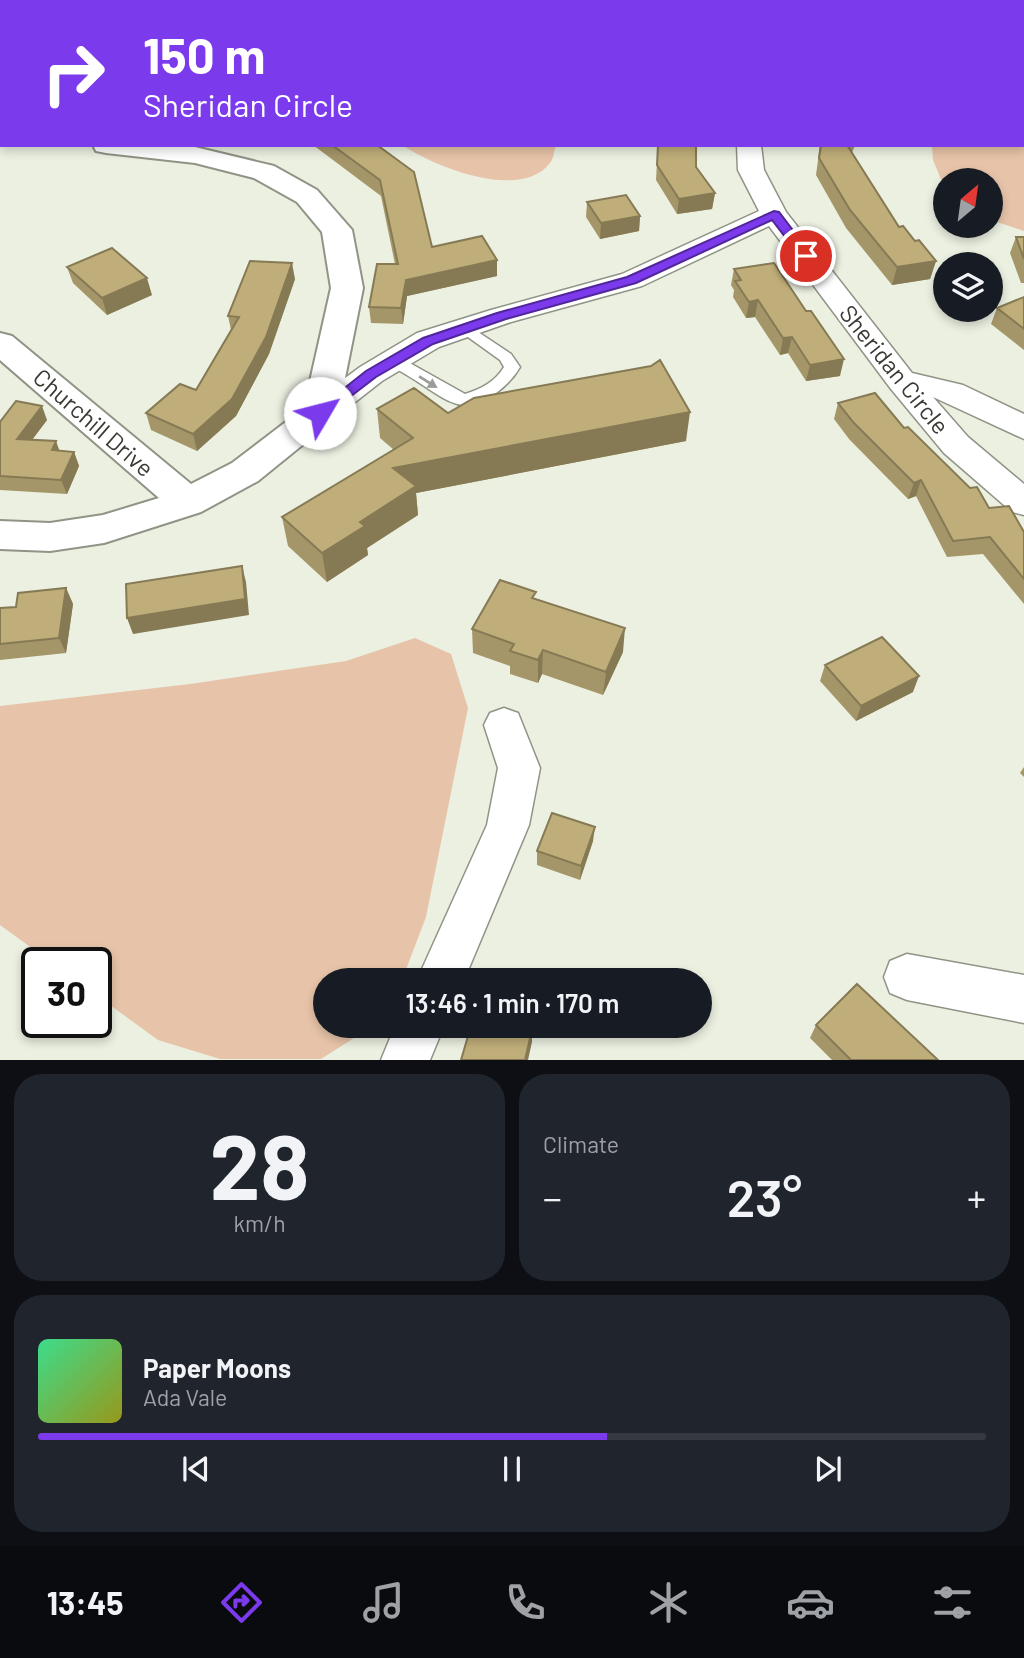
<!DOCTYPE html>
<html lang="en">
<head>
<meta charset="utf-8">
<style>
  body { margin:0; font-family:Barlow,sans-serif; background:#20242c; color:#f1f3f6; height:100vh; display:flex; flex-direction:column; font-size:26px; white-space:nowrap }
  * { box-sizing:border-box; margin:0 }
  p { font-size:23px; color:#9ea1a6 }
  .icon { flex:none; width:38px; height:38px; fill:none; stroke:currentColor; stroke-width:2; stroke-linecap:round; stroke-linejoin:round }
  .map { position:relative; height:1060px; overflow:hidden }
  .sheet { display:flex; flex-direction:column; gap:14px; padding:14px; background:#0d0f14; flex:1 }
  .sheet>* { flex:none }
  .hud { position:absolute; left:0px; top:0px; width:1026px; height:147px; box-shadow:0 4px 10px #0003; background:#7c3aed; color:#fff; overflow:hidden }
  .needle { width:46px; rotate:29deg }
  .buttons { position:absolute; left:933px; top:168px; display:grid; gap:14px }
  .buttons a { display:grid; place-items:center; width:70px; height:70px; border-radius:50%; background:#171b24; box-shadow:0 4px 10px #0003; font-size:35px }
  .speed { position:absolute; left:21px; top:947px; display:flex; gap:14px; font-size:35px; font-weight:700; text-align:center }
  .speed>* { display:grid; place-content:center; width:91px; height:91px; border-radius:50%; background:#171b24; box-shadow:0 4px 10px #0003; line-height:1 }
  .speed .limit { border:4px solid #111; border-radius:10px; background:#fff; color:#111 }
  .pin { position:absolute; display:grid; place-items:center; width:60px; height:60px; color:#fff; margin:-30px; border:4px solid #fff; border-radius:50%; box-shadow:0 2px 7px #0007 }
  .me { position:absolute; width:77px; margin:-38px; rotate:53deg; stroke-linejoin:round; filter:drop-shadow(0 0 5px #0008) }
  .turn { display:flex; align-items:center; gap:24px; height:147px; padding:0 28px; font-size:32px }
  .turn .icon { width:91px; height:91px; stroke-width:2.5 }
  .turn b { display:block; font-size:49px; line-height:60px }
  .big { font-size:52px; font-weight:600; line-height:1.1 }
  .sheet .tile { flex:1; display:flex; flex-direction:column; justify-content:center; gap:10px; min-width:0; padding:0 24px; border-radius:28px; background:#20242c }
  .sheet .dial { align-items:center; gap:0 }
  .dial b { font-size:91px; line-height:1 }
  .song { display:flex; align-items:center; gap:21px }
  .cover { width:84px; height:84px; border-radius:10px; background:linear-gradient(135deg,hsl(150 70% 55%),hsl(60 70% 35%)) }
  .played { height:7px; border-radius:4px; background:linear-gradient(90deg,#7c3aed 60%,#363941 60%) }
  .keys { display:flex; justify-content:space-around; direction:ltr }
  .heat { display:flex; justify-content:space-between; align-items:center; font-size:38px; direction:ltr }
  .sheet .tiles { flex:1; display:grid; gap:14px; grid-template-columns:1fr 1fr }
  .tile:last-child { grid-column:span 2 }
  .trip { position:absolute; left:313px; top:968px; width:399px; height:70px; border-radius:35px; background:#171b24; box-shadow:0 4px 10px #0003; font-weight:600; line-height:70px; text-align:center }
  .dock { display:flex; height:112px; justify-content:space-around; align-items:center; background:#090b0e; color:#9ea1a6 }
  .dock .icon { width:49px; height:49px }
  .dock .active { color:#7c3aed }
  .dock b { font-size:32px; color:#f1f3f6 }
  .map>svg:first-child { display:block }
  .green { fill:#e7c4a9 }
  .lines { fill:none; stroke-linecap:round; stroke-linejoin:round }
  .lane-casing { stroke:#8f9486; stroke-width:3 }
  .street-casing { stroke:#8f9486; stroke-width:3 }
  .secondary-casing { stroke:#8f9486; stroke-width:4 }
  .lane { fill:#fff; fill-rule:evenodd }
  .street { fill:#fff; fill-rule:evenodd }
  .secondary { fill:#fff; fill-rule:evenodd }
  .wall { fill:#a59669 }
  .shaded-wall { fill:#867a55 }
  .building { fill:#c0ae7a; stroke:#867a55; stroke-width:2 }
  .oneway { fill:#9c9c9a }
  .route { fill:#7c3aed; stroke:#51269a; stroke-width:2 }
  .labels { text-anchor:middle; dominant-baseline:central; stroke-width:6; stroke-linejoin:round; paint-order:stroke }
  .street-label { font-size:24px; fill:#383a34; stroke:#fff }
</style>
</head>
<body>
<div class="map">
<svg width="1024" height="1060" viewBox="0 0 1024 1060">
  <rect width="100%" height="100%" fill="#ebf0e1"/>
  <path class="green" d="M114,0h468l3,2h-479z
    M1024,46v185l-33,-11 -1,-40h-45v9l-12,-29 -1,-15h92z
    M402,145h153v3c-1,4 -2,12 -5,15 -30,39 -117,3 -148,-18z
    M415,638l36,16 17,54 -42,209 -24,63h-76v46h47l-52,33h-101l-62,-19 -62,-45v-33h-45l-51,-37v-219l190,-22 156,-23z"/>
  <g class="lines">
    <defs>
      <path id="lane" d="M466,324l45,30 9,13c-10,18 -36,40 -58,38 -15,-2 -31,-15 -44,-23 -10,-7 -24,-13 -32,-22l3,-3h10l66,37c16,-5 30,-12 39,-27l-4,-7 -39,-28 -2,-3z"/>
      <path id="street" d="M46,0h22l1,2h-22z
        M145,0h26l-27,2z
        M793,0h21l1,2h-21z
        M737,145h24l3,25 22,42 126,161 51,12 61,29v25l-91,-42 35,40 56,47v31l-12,-3 -68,-59 -53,-64 -122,-163 -127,60 -131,36 -72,25 -57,34 -51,40 -11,3 -11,-3 -5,-8 5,-8 51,-38 57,-34 74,-23 131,-36 137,-63 -21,-41z
        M504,708l14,5 22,55 -11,57 -65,155h-47l70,-155 11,-57 -14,-43 6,-12z
        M907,954l117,21v48l-117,-23 -17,-7 -6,-16 6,-16z
        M395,1026h49l-14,34h-49z"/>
      <path id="secondary" d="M0,123h2v17h-2z
        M93,145l102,2 79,19 43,24 35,40 11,58 -25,125 -6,8 -74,60 -57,31 -97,31 -54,8 -50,-2v-28l50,2 53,-8 56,-17 -159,-138v-27l12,3 179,148 41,-21 72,-55 27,-120 -9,-56 -25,-30 -43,-24 -59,-15 -89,-10 -10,-2z"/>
    </defs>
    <use href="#lane" class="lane-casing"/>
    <use href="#street" class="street-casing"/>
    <use href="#secondary" class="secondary-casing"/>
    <use href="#lane" class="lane"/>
    <use href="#street" class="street"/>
    <use href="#secondary" class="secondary"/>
  </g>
  <path class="wall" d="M843,0h55l-1,2h-52z
    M313,145h64l55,102 65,13v16l-90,20 -4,28 -32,-1 -2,-16 26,-43 -14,-68z
    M658,145l38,22 19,26 -3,16 -35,5 -21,-34z
    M820,145h35l-3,8 47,74 37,34 -6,18 -38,6 -46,-57 -30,-53z
    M587,202l53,14 -1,15 -39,8 -14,-22z
    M1016,237h8v46h-3l-11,-30z
    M67,267l85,28 -45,20 -34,-32z
    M734,269l106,107 -34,5 -18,-28 -8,2 -25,-38 -9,1 -13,-21 1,-7 -3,-5z
    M295,279l-26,75 -33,62 -39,35 -46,-21 -5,-17 50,-23 35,-60 -3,-14z
    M1024,297v53l-33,-26 6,-16z
    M651,366l35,75 -270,52 2,22 -51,33 1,7 -41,27 -39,-36 -6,-29 112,-67 -14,-12 -3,-29 71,4z
    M838,403l66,25 85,80 35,24v72l-41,-50 -36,3 -31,-61 -8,3 -59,-60 -15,-20z
    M47,420l-15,20 28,11 14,1 5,14 -12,28 -67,-4v-68z
    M66,588l7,16 -7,49 -66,7v-52l16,-1z
    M536,600l87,52 -20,43 -61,-21 -4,9 -28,-9v-8l-37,-13 -1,-24z
    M825,665l88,27 -57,29 -36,-40z
    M1024,767v10l-4,-4z
    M593,841l-13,39 -43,-15v-14z
    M816,1025l122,35h-106l-22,-22z"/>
  <path class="shaded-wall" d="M715,193l-3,16 -35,5 2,-15z
    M640,216l-1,15 -39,8 1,-16z
    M497,260v16l-90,20 -4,28 -2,-16 5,-28z
    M936,261l-6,18 -38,6 5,-18z
    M292,263l3,16 -26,75 -33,62 -39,35 -4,-17z
    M147,278l5,17 -45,20 -5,-17z
    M758,300l-3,17 -9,1 3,-16z
    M792,337l-4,16 -8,2 3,-17z
    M844,359l-4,17 -34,5 4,-16z
    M42,406l5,14 -25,33 -5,-14z
    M690,412l-4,29 -270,52 2,22 -51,33 1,7 -41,27 -5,-29 38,-31 33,-54z
    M56,441l5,14 -9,-5z
    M74,452l5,14 -12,28 -6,-14z
    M921,480l-5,16 -8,3 6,-16z
    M242,566l4,16 3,33 -116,19 -6,-16z
    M66,588l7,16 -7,49 -7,-15z
    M625,628l-2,24 -20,43 3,-23z
    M543,650l-1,24 -4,9v-23z
    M919,676l-6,16 -57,29 5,-15z
    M595,827l-2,14 -13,39 1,-14z
    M532,1030v12l-4,18h-3z"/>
  <path class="building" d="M862,0h36l-1,2h-35z
    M332,145h45l37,27 18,75 50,-11 15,24 -91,20 -5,28 -32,-1 8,-43h21l-18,-84z
    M658,145h38v22l19,26 -36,6 -22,-34z
    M821,145h26l52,82 4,-1 12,15 4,-1 17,21 -39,6 -47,-57 -31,-52z
    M626,195l14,21 -39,7 -14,-21z
    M1016,237h8v22z
    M112,248l35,30 -45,20 -35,-31z
    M250,261l42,2 -26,74 -34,62 -39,35 -47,-21 34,-29 16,6 43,-73 -11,-1z
    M774,263l32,48h5l33,48 -34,6 -18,-28 -9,1 -25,-38 -9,2 -14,-21 6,-1 -7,-11z
    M1024,297v32l-27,-21z
    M660,360l30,52 -297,56 23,18 -56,36 5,4 -43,27 -40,-36 131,-79 -36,-29 37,-21 34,25 26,-15 177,-32z
    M875,393l29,35 4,-1 62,61 7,-1 12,21 20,-2 15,26v47l-34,-42 -37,4 -32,-61 -7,3 -60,-60 -16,-20z
    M16,401l26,5 -25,33 39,2 -4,9 22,2 -13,28 -61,-4v-54z
    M242,566l3,33 -118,19 -1,-34z
    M500,580l36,12 -4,6 93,30 -19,44 -63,-22 -5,10 -28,-9 4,-7 -42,-15z
    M66,588l-7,50 -59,6v-36l16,-1 2,-14z
    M882,637l37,39 -58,30 -36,-41z
    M552,813l43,14 -14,39 -44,-15z
    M857,984l81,76h-87l-35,-35z
    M471,1026h46l15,4 -7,30h-64z"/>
  <defs><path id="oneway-solid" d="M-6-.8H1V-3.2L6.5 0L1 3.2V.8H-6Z" transform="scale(1.75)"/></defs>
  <use class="oneway" href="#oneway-solid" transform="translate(428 382) rotate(32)"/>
  <path class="route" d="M774,211l5,1 32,42v5h-9l-30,-39 -136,63 -130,36 -73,25 -57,33 -51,39h-10l-2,-3 53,-42 57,-33 74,-25 130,-36z"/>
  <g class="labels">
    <g class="street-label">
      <text transform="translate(895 369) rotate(51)">Sheridan Circle</text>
      <text transform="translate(94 422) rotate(41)">Churchill Drive</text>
    </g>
  </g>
</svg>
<div class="buttons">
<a><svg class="needle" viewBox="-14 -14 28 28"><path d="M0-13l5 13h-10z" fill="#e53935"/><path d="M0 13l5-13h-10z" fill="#9ea1a6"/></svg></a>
<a><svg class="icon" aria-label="layers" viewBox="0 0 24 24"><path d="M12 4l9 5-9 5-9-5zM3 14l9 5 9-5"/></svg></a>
</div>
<div class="speed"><div class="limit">30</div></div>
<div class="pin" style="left:806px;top:256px;background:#d93025"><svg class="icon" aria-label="arrive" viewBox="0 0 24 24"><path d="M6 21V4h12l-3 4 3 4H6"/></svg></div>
<svg class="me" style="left:320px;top:413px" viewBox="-20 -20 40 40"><circle r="19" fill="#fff"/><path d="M0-13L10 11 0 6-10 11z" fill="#7c3aed"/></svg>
<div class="trip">13:46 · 1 min · 170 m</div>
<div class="hud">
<div class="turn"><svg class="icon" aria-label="right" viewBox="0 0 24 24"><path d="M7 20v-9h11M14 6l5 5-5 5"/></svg><div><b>150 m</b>Sheridan Circle</div></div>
</div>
</div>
<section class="sheet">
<div class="tiles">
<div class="tile dial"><b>28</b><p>km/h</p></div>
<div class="tile"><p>Climate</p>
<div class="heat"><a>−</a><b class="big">23°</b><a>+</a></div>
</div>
<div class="tile">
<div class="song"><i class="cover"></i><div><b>Paper Moons</b><p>Ada Vale</p></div></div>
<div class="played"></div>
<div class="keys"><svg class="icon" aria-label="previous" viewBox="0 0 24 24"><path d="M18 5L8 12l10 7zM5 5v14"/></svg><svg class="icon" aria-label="pause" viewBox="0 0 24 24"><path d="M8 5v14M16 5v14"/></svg><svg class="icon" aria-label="next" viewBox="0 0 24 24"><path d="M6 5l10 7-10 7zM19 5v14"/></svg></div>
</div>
</div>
</section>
<nav class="dock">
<b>13:45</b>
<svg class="icon active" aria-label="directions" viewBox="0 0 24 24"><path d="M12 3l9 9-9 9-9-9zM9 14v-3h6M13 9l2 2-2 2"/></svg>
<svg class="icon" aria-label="music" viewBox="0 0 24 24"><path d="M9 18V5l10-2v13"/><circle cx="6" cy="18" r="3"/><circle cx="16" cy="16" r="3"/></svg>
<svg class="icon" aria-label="phone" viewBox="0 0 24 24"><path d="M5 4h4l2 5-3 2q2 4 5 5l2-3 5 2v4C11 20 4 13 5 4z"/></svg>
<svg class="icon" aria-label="climate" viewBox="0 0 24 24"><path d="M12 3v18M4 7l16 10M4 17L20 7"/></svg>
<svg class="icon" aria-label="car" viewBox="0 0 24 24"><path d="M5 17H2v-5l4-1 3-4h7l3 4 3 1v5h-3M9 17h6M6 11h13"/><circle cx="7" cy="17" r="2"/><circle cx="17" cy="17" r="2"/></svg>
<svg class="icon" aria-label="filters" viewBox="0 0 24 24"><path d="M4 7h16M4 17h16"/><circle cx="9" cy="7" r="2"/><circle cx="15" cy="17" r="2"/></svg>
</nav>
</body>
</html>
